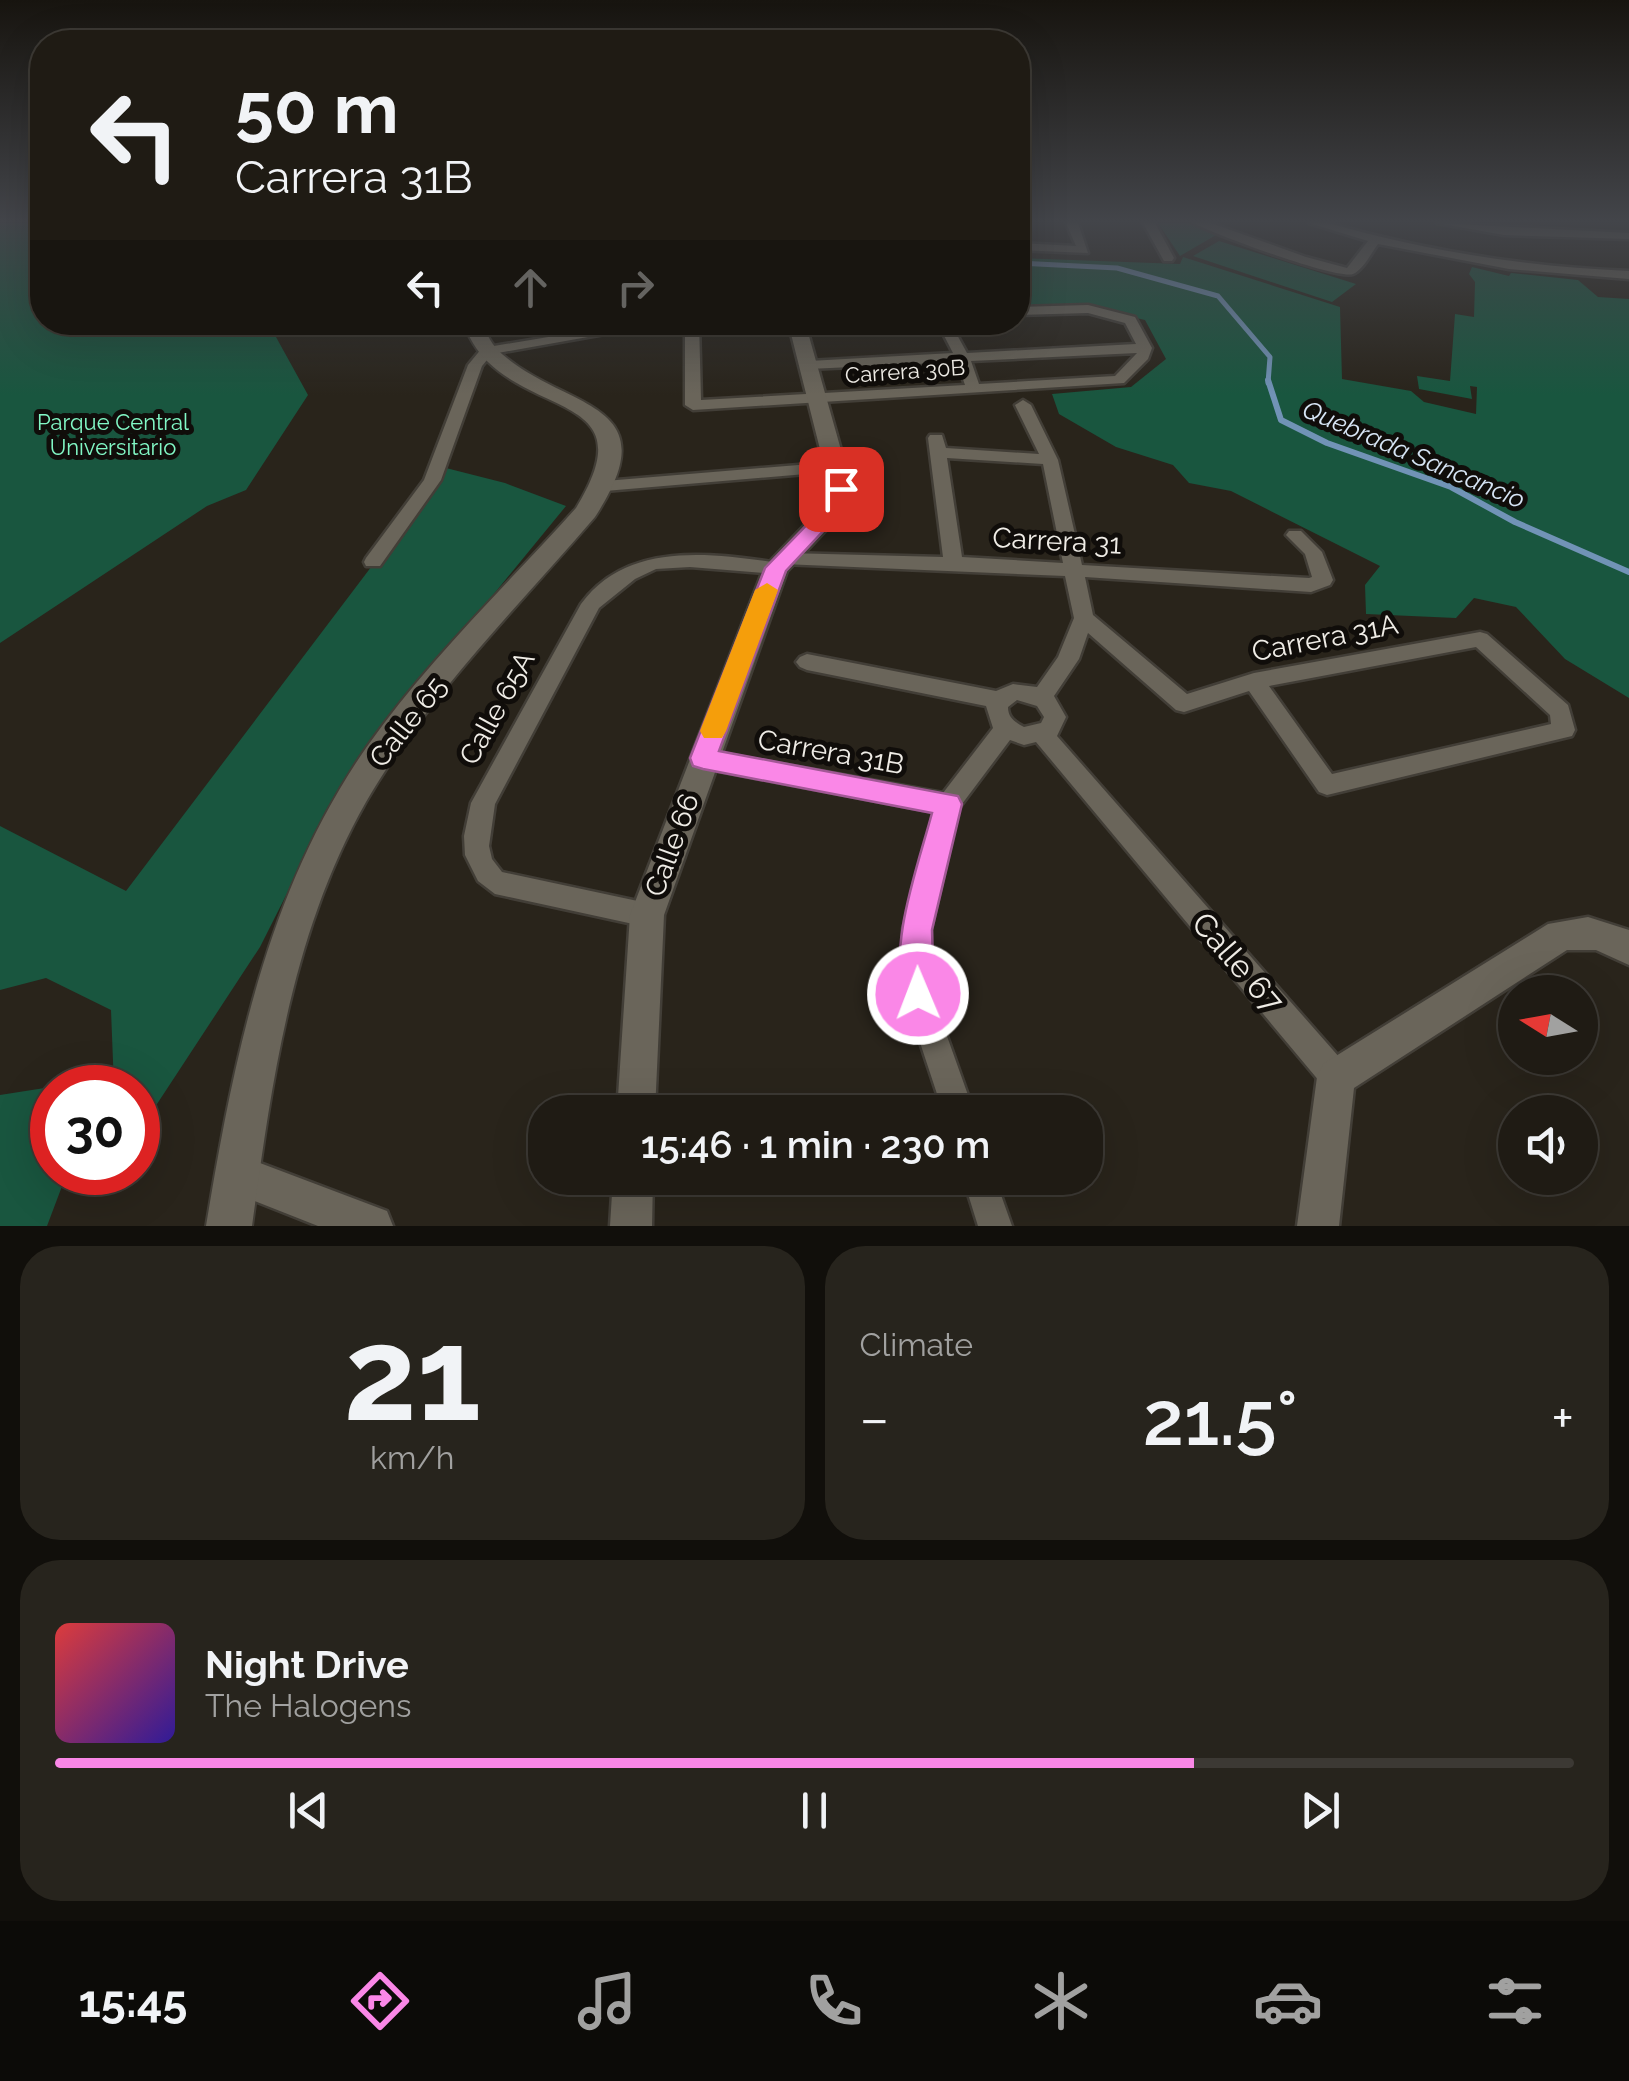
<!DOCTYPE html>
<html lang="en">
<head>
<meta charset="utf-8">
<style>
  body { margin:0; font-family:Raleway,sans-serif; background:#27241d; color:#f1f3f6; height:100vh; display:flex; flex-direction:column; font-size:38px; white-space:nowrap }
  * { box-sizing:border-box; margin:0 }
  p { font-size:32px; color:#a1a1a0 }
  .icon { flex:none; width:55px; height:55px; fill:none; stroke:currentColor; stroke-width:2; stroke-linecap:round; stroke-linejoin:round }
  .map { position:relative; height:1226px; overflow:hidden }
  .drawer { display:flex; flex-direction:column; gap:20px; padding:20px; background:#110f0b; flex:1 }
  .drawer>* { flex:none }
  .top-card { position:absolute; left:30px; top:30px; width:1000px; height:305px; border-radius:40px; box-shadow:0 10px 40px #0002,0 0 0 2px #3c3934; background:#1f1b14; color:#f1f3f6; overflow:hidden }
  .needle { width:65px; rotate:281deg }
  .tools { position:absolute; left:1498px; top:975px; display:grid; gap:20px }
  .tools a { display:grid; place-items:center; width:100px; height:100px; border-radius:50%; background:#1f1b14; box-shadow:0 10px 40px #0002,0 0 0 2px #3c3934; font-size:50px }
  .speed { position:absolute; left:30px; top:1065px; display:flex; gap:20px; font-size:50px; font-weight:700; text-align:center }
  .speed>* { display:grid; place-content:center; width:130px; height:130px; border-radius:50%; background:#1f1b14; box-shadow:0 10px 40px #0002,0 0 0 2px #3c3934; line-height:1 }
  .speed .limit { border:15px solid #d22; background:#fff; color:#111 }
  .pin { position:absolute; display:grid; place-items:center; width:85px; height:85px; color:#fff; margin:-42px; border-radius:20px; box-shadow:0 5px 15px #0006 }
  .me { position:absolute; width:110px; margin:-55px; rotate:359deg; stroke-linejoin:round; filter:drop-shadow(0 0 8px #0008) }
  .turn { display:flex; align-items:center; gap:35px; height:210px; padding:0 40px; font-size:45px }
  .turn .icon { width:130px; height:130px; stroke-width:2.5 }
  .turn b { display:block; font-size:70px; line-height:85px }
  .lanes { display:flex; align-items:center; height:95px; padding:0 40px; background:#0003; justify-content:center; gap:50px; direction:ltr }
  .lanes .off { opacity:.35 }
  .big { font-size:75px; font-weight:600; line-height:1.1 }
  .drawer .tile { flex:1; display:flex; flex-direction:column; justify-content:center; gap:15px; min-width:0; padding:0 35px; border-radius:40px; background:#27241d }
  .drawer .dial { align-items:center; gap:0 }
  .dial b { font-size:130px; line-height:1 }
  .song { display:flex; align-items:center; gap:30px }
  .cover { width:120px; height:120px; border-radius:15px; background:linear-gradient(135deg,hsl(0 70% 55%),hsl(250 70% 35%)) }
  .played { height:10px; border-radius:5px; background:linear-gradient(90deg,#fa87e7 75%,#3c3934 75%) }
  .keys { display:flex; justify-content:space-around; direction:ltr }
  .heat { display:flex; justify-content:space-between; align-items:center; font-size:55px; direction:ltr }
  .drawer .tiles { flex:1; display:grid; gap:20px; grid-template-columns:1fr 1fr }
  .tile:last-child { grid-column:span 2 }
  .trip { position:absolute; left:528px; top:1095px; width:575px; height:100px; border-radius:40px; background:#1f1b14; box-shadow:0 10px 40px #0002,0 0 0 2px #3c3934; font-weight:600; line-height:100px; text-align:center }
  .dock { display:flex; height:160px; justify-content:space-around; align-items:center; background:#0c0b08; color:#a1a1a0 }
  .dock .icon { width:70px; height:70px }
  .dock .current { color:#fa87e7 }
  .dock b { font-size:45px; color:#f1f3f6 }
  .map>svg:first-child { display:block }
  .green { fill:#19563f }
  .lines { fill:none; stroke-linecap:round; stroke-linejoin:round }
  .stream-far1 { stroke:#7193b6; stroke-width:5 }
  .stream { stroke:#7193b6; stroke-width:6 }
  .minor-casing { stroke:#423e37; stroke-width:5 }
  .tertiary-casing { stroke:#423e37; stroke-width:5 }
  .secondary-casing { stroke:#423e37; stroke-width:4 }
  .minor { fill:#6a655a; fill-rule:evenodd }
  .tertiary { fill:#6a655a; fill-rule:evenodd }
  .secondary { fill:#6a655a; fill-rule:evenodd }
  .route { fill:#fa87e7; stroke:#a25896; stroke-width:2.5 }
  .slow { fill:#f59e0b }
  .labels { text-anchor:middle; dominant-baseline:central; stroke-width:10; stroke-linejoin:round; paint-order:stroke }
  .far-street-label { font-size:22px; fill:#efece6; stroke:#100d0a }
  .far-park-label { font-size:22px; fill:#82f8c6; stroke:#100d0a }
  .far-water-label { font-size:25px; font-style:italic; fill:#d7e5f5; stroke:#100d0a }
  .street-label { font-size:28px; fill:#efece6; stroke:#100d0a }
  .near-street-label { font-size:32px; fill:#efece6; stroke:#100d0a }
</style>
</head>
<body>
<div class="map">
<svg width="1629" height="1226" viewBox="0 0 1629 1226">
  <rect width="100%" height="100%" fill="#29241b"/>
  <path class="green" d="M0,223h42v99l227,1 9,7 -2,7 32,58 -62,95 -39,16 -207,137z
    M1158,223h30l28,12 -36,21z
    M1219,241l137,43 -24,18 -139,-46z
    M1183,257l157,50 2,72 69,12 13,11 52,12 1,-27 -7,-1 2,13 -53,-10 -2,-13 33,5 5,-67 19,3 1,-35 -6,-8 3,-7 37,9 2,-3 67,7 20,17 31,2v399l-64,-39 -49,-52 -42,-9 -18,20 -90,-4 -1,-29 15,-19 -149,-75 -42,-8 -16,-18 -57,-18 -57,-33 -7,-20 79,-7 35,-28 -21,-39 -67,-15 -60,3v-50l162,6z
    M446,468l59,15 61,23 -177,216 -49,66 -80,159 -122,186v-45l-24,-1 -3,-77 -65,-32 -46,12v-164l126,65z
    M102,1079l-3,8 -47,1v84l15,1 -20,53h-47v-131z"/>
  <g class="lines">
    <path class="stream-far1" d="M1018,263l99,5 101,28 52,61 -2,26"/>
    <path class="stream" d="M1268,380l13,40 46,23 124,44 64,35 114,50"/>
    <defs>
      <path id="minor" d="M1066,223h12l10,30 -70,-3v-7l58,3z
        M1143,223h12l19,35 -2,3h-8z
        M1194,223h17l95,34 41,11 21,-27 -59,-18h19c99,28 198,44 301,48v8l-120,-10 -131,-25c-6,8 -15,26 -25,30 -15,6 -141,-40 -159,-51z
        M1437,223l192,10v6l-125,-4z
        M1088,305l47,12 17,31 -4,11 -24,24 -431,27 -8,-5v-83h14l2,78 264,-15 -8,-23 -148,7 -7,-4 7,-4 144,-8 -16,-31h13l17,31 169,-9 -11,-21 -37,-10 -70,2v-8zM1137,353l-22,23 -136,8 -8,-23z
        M638,322h34l-180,32 -10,12 -41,114 -61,86h-14l-2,-4 2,-4 58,-78 44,-115 14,-17z
        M754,322h87l-6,4h-75z
        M1023,400l8,5 27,55 24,105 227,13 3,-1 -7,-23 -19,-19 3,-4h12l21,21 11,28 -3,5 -19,7 -226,-15 8,38 94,79 67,-21 226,-41 7,2 81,71 7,25 -3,6 -245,59 -8,-3 -70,-101 -65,21 -8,-2 -88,-77 -9,26 -25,37 12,21 -9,19 290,330 4,11 -4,11 -11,4 -11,-4 -289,-346 -12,3 -14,-5 -51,68 -28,121 1,65 42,118h-31l-39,-118 -1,-65 31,-117 -231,-44 -8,-2 -4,-7 4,-7 8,-2 240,43 50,-65 -7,-22 -179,-36 -7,-3 -4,-5 4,-5 7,-3 189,37 17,-7 24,3 21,-30 16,-39 -9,-42 -282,-12v8l-7,2 -86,-7 -34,2 -21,10 -36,29 -104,196 -6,42 3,13 10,13 145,31 9,3 4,9 -4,9 -9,3 -152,-33 -17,-13 -13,-26 -1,-19 7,-33 110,-199c46,-63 130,-51 198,-41v-8l7,-2 157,4 -15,-119 2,-3h12l4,13 93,6 -24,-49zM947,458l96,6 20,99 -101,-6zM1476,647l74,68 1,9 -219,50 -63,-88zM1017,700l20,6 7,11 -3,6 -17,4c-9,-5 -16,-9 -16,-20z
        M835,462l8,5 -2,4 -236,20 -9,-5 9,-5z
        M963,1178h32l17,48h-34z"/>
      <path id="tertiary" d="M788,322h17l47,167 -11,25 -54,57 -123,344 -9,197h-38l13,-197 134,-347 59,-62 7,-17z
        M1588,917l41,13v35l-33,-15h-29l-213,138 -15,138h-42l20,-149 6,-13 225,-140z
        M236,1154l151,57 6,15h-75l-96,-38 -6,-14 6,-14z
        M613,1178h40l-1,48h-42z"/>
      <path id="secondary" d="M462,322h19c6,12 11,24 21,32 65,57 169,46 93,163 -79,92 -168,180 -229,285 -74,130 -94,278 -114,424h-46c28,-169 61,-335 160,-478 61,-87 140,-162 210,-240 66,-108 -31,-91 -88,-146 -12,-11 -19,-26 -26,-40z"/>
    </defs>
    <use href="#minor" class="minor-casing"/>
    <use href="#tertiary" class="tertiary-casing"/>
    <use href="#secondary" class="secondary-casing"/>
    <use href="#minor" class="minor"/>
    <use href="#tertiary" class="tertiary"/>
    <use href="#secondary" class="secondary"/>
  </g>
  <linearGradient id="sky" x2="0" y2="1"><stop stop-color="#17140f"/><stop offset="0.56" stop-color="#43454a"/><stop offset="1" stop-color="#43454a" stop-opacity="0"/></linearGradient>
  <rect width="1629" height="395" fill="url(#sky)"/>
  <path class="route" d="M841,483l10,6 -11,24 -54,58 -67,180 239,45 4,8 -30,126 2,64 -4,11 -12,5 -11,-5c-22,-53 11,-139 25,-192l-229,-44 -10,-3 -3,-8 75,-190 59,-61 10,-22z"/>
  <path class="slow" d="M767,583l11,7 -52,141 -4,7h-18l-4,-7 55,-141z"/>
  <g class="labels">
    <g class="far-street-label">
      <text transform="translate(905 371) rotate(-4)">Carrera 30B</text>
    </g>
    <g class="far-park-label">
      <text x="113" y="422">Parque Central<tspan x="113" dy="25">Universitario</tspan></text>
    </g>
    <g class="far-water-label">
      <text transform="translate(1414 454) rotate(23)">Quebrada Sancancio</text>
    </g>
    <g class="street-label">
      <text transform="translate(1057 541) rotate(3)">Carrera 31</text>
      <text transform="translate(1325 638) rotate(-11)">Carrera 31A</text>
      <text transform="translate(497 708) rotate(-61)">Calle 65A</text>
      <text transform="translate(408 722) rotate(-52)">Calle 65</text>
      <text transform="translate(831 752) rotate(10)">Carrera 31B</text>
      <text transform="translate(672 845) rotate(-70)">Calle 66</text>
    </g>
    <g class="near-street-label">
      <text transform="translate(1238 962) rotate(49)">Calle 67</text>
    </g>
  </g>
</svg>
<div class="tools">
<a><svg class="needle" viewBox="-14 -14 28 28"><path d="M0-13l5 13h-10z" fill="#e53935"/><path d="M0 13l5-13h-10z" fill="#a1a1a0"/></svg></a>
<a><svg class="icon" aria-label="sound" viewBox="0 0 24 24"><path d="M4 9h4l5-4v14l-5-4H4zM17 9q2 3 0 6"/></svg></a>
</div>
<div class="speed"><div class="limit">30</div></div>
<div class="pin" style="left:841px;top:489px;background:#d93025"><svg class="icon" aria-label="arrive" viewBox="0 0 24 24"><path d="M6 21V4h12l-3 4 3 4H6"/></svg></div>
<svg class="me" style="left:918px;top:994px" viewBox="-20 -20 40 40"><circle r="17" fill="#fa87e7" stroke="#fff" stroke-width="3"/><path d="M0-11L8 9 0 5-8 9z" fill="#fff"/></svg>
<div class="trip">15:46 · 1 min · 230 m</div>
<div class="top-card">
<div class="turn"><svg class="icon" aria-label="left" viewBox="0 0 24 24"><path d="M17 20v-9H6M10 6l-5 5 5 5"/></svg><div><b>50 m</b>Carrera 31B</div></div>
<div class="lanes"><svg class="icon" aria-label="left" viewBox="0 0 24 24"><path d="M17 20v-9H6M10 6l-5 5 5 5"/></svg><svg class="icon off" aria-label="ahead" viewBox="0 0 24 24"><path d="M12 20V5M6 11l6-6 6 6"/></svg><svg class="icon off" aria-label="right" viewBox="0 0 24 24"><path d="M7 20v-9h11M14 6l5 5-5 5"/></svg></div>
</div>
</div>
<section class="drawer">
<div class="tiles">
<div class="tile dial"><b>21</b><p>km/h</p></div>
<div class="tile"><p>Climate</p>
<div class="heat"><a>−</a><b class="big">21.5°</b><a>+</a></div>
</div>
<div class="tile">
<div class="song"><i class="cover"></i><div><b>Night Drive</b><p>The Halogens</p></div></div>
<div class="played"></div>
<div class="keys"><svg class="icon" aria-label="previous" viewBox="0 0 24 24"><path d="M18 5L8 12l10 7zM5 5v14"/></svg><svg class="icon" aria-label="pause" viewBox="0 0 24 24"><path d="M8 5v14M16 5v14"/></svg><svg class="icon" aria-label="next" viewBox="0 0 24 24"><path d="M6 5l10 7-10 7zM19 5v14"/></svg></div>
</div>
</div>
</section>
<nav class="dock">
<b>15:45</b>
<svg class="icon current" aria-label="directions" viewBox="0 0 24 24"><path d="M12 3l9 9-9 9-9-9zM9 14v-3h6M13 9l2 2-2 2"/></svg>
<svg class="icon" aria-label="music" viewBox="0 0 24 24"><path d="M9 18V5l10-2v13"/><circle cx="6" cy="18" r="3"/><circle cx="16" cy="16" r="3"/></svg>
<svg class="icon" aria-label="phone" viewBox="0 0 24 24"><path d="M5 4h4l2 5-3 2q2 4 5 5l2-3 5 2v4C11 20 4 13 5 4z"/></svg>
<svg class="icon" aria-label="climate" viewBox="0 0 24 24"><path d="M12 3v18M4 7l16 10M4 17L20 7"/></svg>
<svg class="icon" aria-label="car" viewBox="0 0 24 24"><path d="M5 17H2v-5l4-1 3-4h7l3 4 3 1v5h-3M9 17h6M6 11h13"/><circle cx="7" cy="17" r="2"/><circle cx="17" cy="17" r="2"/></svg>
<svg class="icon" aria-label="filters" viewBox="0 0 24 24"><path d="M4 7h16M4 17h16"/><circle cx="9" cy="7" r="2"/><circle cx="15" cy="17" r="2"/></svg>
</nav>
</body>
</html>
